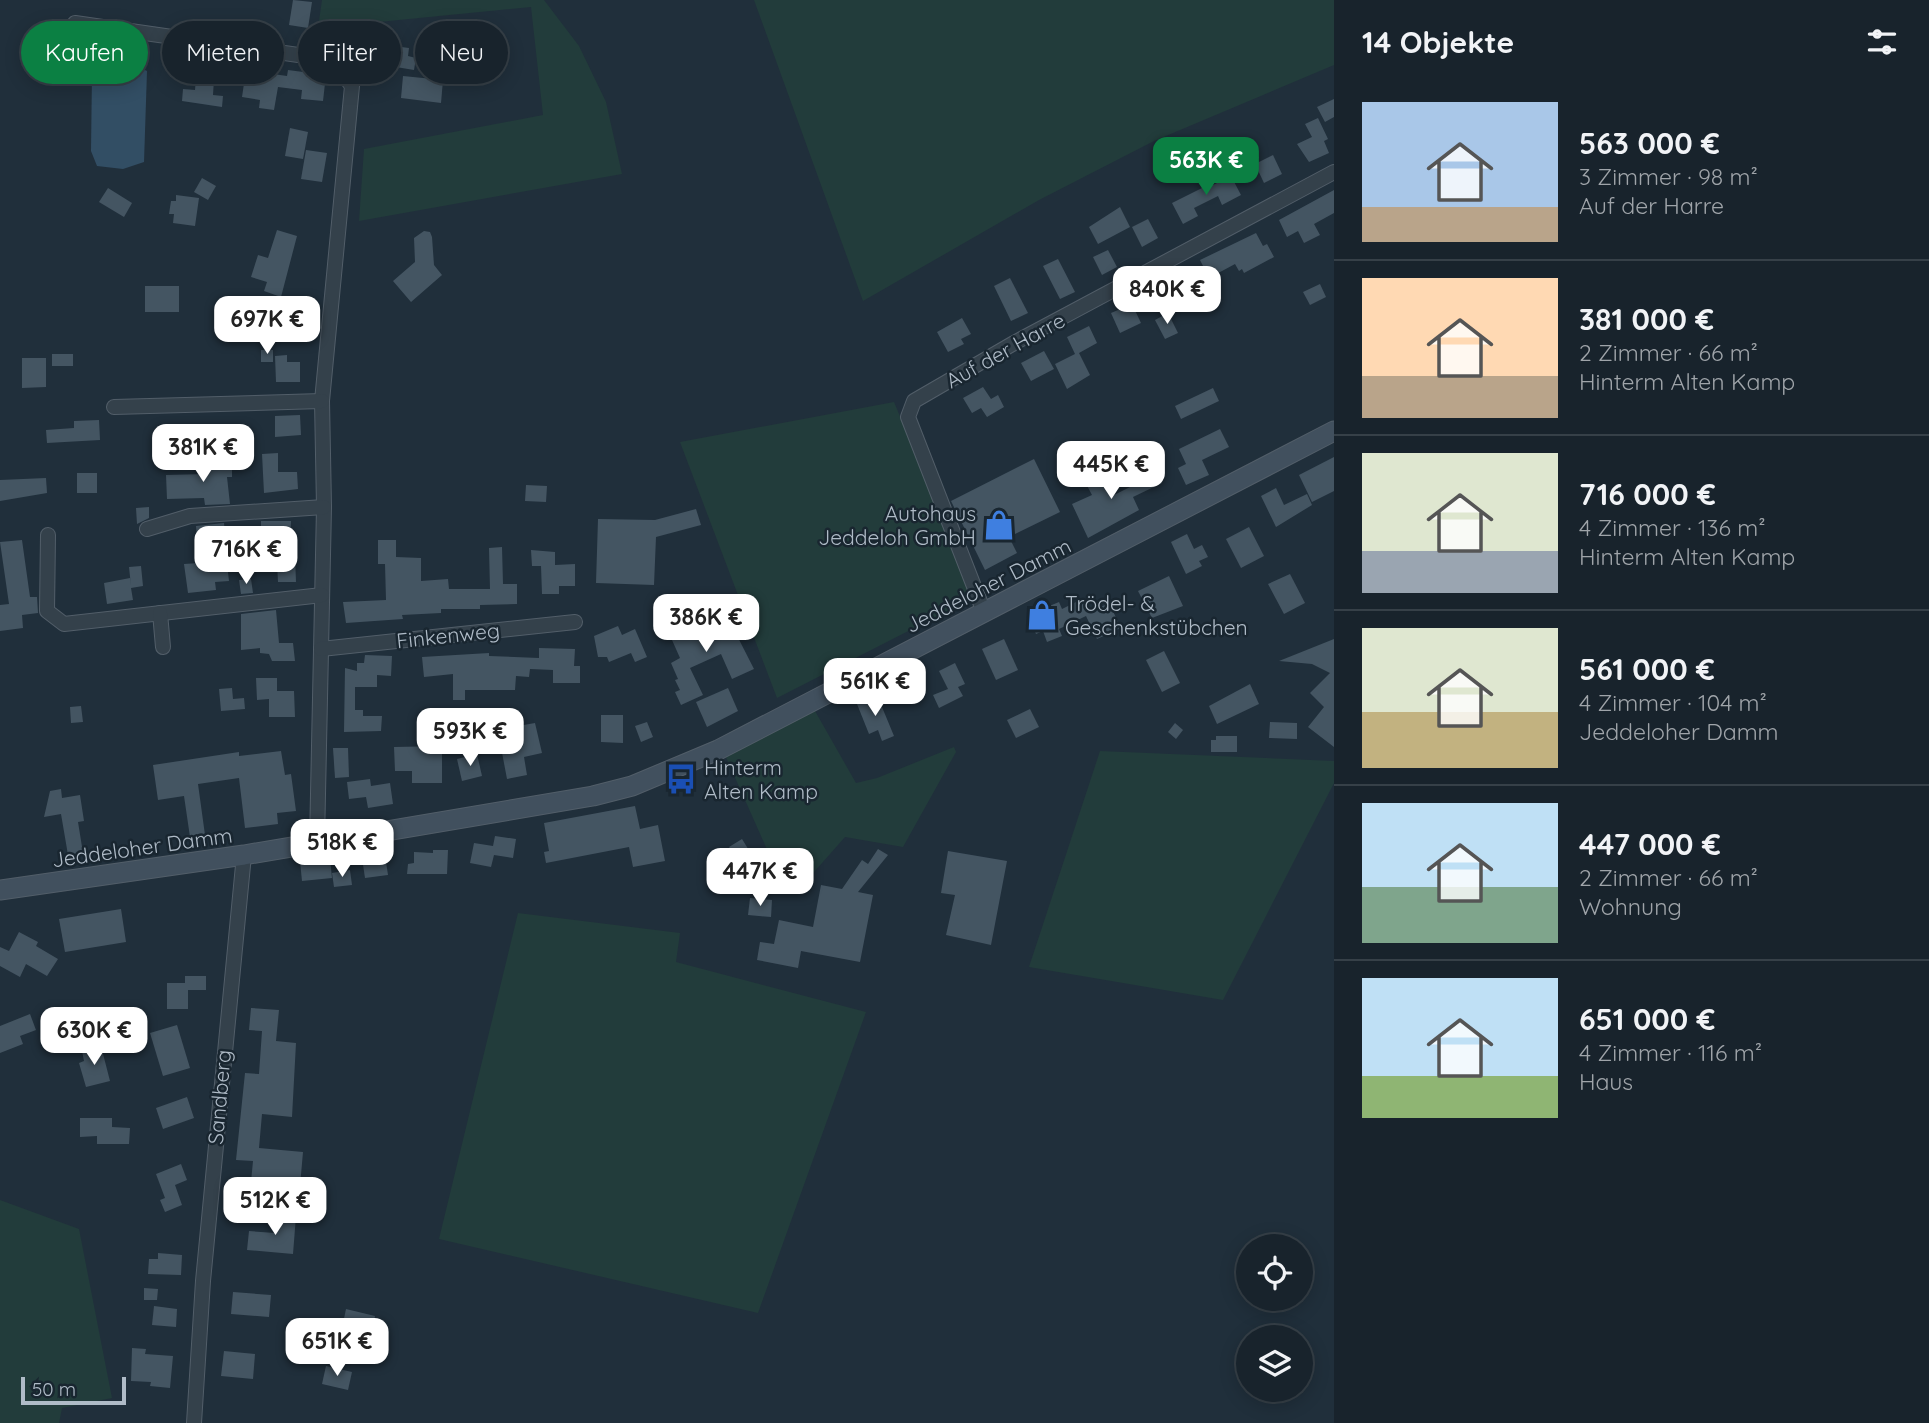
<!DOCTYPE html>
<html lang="de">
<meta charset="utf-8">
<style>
:root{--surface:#18232c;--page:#252f38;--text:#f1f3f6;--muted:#9fa4a9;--line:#364048;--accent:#0b8043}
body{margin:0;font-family:Quicksand,sans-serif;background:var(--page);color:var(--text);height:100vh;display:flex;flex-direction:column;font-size:26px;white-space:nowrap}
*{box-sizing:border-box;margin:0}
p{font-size:23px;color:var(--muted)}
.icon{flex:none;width:38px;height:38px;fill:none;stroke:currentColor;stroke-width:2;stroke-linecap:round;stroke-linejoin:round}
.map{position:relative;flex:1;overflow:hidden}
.details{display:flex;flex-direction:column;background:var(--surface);width:595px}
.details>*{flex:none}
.top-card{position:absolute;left:21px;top:21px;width:665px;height:63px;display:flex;gap:14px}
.controls{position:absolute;left:1236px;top:1234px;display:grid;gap:14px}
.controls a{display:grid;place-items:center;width:77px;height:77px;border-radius:50%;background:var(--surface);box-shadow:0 4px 18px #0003,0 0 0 2px var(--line);font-size:35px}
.scale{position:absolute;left:21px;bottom:18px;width:105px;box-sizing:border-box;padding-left:7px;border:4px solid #afbbc7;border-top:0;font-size:19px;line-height:24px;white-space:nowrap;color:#afbbc7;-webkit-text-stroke:5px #192630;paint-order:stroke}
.price{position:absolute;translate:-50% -60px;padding:0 16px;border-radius:14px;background:#fff;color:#222;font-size:23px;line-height:46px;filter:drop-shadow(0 2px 4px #0008)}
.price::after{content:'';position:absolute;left:50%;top:42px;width:21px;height:16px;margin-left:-10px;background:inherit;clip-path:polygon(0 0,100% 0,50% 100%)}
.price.active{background:var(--accent);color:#fff}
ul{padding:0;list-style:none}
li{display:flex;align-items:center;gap:21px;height:175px;padding:0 28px}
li+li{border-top:2px solid var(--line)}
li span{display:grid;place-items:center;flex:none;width:196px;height:140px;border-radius:0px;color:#555}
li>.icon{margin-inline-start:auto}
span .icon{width:84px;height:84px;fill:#fffc;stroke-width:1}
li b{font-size:30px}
h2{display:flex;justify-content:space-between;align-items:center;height:84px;padding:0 28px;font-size:30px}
.tag{padding:0 24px;border-radius:32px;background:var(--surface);box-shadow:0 4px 18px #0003,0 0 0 2px var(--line);font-size:24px;line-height:63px}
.tag.active{background:var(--accent);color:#fff}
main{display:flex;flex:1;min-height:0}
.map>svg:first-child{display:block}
</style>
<main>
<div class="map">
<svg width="1334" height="1423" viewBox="0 0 1334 1423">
<rect width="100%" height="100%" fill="#202f3b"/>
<g fill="#223c3b">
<polygon points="322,0 544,0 579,46 606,102 622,174 359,221 364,149 543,115 531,7 318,28"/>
<polygon points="754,0 1334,0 1334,65 1154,141 1039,200 863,301"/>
<polygon points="894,402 975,597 777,698 680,442"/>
<polygon points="815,711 856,783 877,778 954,747 956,752 903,847 845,837 807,880 785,890 725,755"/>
<polygon points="1100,751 1334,761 1334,783 1223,1000 1029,967"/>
<polygon points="518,913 680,933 676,962 866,1012 758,1313 439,1239"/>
<polygon points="0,1200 79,1229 112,1398 62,1408 59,1423 0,1423"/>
</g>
<polygon fill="#324e64" points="110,65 136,66 147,71 144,162 123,169 97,166 91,151 92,73"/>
<g fill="#445562">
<polygon points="293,0 312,2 308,28 289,25"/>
<polygon points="450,29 475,30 475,46 449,45"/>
<polygon points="394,46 409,48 408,56 416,58 414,70 390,66"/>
<polygon points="246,70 287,76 288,70 326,75 323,101 301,99 302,90 278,87 274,110 259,108 260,100 242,97"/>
<polygon points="403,76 443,80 441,103 401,98"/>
<polygon points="196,77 214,79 213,95 223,96 222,107 182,101 183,89 195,90"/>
<polygon points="1334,99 1334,117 1325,122 1317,107"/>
<polygon points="1318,118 1328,139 1324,141 1329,153 1309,162 1297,144 1312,137 1305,124"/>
<polygon points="290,128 308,132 303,159 285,156"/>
<polygon points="1249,138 1259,158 1243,166 1233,145"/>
<polygon points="306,150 327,153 322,182 301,179"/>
<polygon points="1273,155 1282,174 1264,183 1255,164"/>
<polygon points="1231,176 1241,195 1222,205 1218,196 1194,208 1198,216 1183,224 1172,203 1202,188 1198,182 1208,177 1213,185"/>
<polygon points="202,178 216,186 208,200 194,192"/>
<polygon points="108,188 132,203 124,217 99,202"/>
<polygon points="1334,190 1334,213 1314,224 1320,235 1304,243 1298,231 1287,237 1279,220"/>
<polygon points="176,195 199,198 195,226 173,223 174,214 169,214 171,201 176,201"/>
<polygon points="1120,207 1130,227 1098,244 1089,227"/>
<polygon points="1148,219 1158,238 1142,247 1132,227"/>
<polygon points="277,230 297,236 281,297 264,291 267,282 251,277 258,255 268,258"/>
<polygon points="424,231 430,232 432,237 434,265 442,275 411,302 393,281 415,262 414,238"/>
<polygon points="1256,233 1263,246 1267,244 1274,257 1244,273 1242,269 1239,271 1235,264 1209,278 1200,260"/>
<polygon points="1108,250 1117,267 1102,275 1093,257"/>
<polygon points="1058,259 1075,292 1060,299 1043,266"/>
<polygon points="1010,278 1028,313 1011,321 994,286"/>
<polygon points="1203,278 1208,288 1161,312 1152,295 1175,283 1179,290"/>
<polygon points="1320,284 1326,297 1310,305 1303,292"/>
<rect x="145" y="286" width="34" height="26"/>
<polygon points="1132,304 1141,323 1120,333 1111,313"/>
<polygon points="1168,313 1178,333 1165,339 1155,320"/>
<polygon points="962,318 971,334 961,339 964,344 948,352 937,332"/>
<polygon points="1089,326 1097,343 1079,353 1090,375 1067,389 1055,364 1075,354 1067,337"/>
<rect x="261" y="350" width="12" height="12"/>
<polygon points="1044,351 1054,369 1031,381 1021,363"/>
<rect x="52" y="354" width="21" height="12"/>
<polygon points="287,355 287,362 300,362 300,382 276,382 275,356"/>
<polygon points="22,358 46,358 46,387 22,388"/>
<polygon points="983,387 991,399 998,395 1004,407 987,417 981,408 972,413 963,398"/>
<polygon points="1213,388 1219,401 1181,419 1175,406"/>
<polygon points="300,415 301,435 275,437 275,416"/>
<polygon points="99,420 100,440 47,443 46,430 74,428 74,421"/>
<polygon points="1220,429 1229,447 1202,460 1209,475 1186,485 1178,468 1186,464 1179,449"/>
<polygon points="278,453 278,472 297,472 298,489 264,493 262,454"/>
<polygon points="1334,457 1334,491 1312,502 1299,475"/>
<polygon points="1034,459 1060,512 1009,537 1017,553 985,570 951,501"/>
<polygon points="206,461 232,461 232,477 227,477 230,504 205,505 204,498 167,499 166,475 206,474"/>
<polygon points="1153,466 1162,483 1133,497 1139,510 1088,538 1072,504 1092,495 1083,478 1099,470 1112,496 1136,484 1133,476"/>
<rect x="77" y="473" width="20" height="20"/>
<polygon points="46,478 47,493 0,501 0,480"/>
<polygon points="526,485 547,486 546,502 525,501"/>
<polygon points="1276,488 1284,505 1307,494 1312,505 1276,527 1261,496"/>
<polygon points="149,507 149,518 137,524 136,508"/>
<polygon points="696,509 701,525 656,537 654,585 596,583 598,519 655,520"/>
<polygon points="261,521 291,521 290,556 295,556 296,582 278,582 276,543 225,546 229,581 215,582 216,590 188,593 184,564 199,563 196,526 224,523 225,533 261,533"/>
<polygon points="1249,527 1264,556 1241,568 1226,539"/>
<polygon points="1187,534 1194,549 1202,545 1208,557 1199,561 1202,566 1186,574 1171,542"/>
<polygon points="22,540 30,597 37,597 38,613 22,615 23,628 0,631 0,605 9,604 0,542"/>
<polygon points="378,540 396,540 396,557 421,558 421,581 448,579 449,589 490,589 489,548 502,547 503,584 517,584 517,604 480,605 480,609 441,609 441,613 402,615 403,619 346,623 343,602 386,600 385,564 378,564"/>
<polygon points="531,550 555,552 555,565 575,564 575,586 559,586 559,594 542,594 541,566 532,566"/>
<polygon points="141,566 143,586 131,588 133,600 107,604 104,583 130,578 131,586 129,567"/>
<polygon points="1290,574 1305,603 1284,614 1268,584"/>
<polygon points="1169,576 1183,606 1152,618 1138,591"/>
<polygon points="251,579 253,593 241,594 239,580"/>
<polygon points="1084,598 1090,612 1109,603 1121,628 1097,639 1086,616 1059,629 1062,636 1047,642 1043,631 1036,634 1028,615 1059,602 1062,609"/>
<polygon points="276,610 279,643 293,643 295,661 272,661 269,654 260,653 260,648 241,650 241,614"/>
<polygon points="727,616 754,669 732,679 721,654 690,668 703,695 681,705 675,692 680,690 675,680 678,679 671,663 680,658 668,631 686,623 690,632"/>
<polygon points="618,626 622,635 635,629 647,657 635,662 631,653 609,662 607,657 598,657 594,636"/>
<polygon points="1004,639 1018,670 996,680 982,649"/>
<polygon points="1334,639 1334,747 1308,727 1324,707 1310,693 1330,673 1312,664 1279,661"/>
<polygon points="539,648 575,649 574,666 580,666 580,683 553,683 553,670 530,669 529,677 516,676 515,690 465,690 465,700 453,700 453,674 424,677 422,657 489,653 489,656 539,658"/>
<polygon points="1164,651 1180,683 1162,692 1146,660"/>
<polygon points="365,655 392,656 391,676 377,675 377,687 355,687 355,710 363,710 363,716 382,716 381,731 344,732 345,668 357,671 357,663 364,663"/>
<polygon points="955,663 965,684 958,687 963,696 939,708 933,695 948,689 939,671"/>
<polygon points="256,678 277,678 277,691 294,691 295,717 269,717 269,699 257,700"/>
<polygon points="1250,684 1259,704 1217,724 1209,706"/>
<polygon points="232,688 233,699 244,698 245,709 221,711 219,689"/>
<polygon points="728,688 738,711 707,727 696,702"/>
<polygon points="877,695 894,736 882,741 878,730 869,734 857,704"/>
<polygon points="81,706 83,722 71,723 70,707"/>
<polygon points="1030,709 1039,727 1016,738 1007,720"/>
<polygon points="601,715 623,715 623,743 601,742"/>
<polygon points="647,722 653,737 641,742 635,726"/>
<polygon points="1270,722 1297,723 1297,739 1269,738"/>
<polygon points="535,723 542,753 524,757 527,775 507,779 500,742 520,739 518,726"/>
<polygon points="1175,723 1183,730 1176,739 1168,732"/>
<polygon points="1216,736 1237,736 1237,752 1211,752 1211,740 1216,740"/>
<polygon points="442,746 442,783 412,783 412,771 395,771 394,747"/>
<polygon points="333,748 348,748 349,777 335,778"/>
<polygon points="281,751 285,775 291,774 296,811 277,813 278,824 245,828 239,778 198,784 205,835 190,837 184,796 158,800 153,765 239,752 239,756"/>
<polygon points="477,754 482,776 462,781 457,759"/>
<polygon points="370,779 371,786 390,783 393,804 368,808 366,797 349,799 347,782"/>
<polygon points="61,789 62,798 80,795 84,821 78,822 83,853 68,855 61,814 44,817 50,791"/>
<polygon points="635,806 640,829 658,825 665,861 633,867 629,847 546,863 544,852 549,851 544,823"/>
<polygon points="495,836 516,839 513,858 494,855 491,867 470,863 474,843 493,846"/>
<polygon points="742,839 755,860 742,868 729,847"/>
<polygon points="878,849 888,855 858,892 873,895 860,962 801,951 798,968 757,960 760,942 774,944 779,920 813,927 821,885 842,889 862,860 868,864"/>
<polygon points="433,850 448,850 447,874 407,874 408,864 414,863 414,852 433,853"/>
<polygon points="948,851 1007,861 991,945 946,935 955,895 941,893"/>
<polygon points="385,855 388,875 365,878 362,858"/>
<polygon points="330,858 332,878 302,881 300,861"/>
<polygon points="350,870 352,885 334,887 332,873"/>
<polygon points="750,898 772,900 771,917 748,915"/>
<polygon points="121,909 126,942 65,952 59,919"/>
<polygon points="19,932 38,942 36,946 58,959 47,976 26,964 20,977 0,966 0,947 9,951"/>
<polygon points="185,976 206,976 206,990 188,990 188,1009 167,1009 167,983 185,983"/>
<polygon points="251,1008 279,1010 276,1041 296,1043 292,1117 262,1114 259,1148 303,1152 300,1186 251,1182 253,1161 236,1160 245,1073 259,1074 262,1031 249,1030"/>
<polygon points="30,1014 36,1030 20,1036 23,1044 0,1053 0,1026"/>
<polygon points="177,1025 190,1068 163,1076 150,1033"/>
<polygon points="101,1046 110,1081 86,1087 79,1063 84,1061 82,1051"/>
<polygon points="187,1097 194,1118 163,1129 156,1108"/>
<polygon points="80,1118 112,1118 112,1127 130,1128 129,1144 97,1144 97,1136 80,1137"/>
<polygon points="181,1164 187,1180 175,1185 182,1205 165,1212 160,1200 165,1198 156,1174"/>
<polygon points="277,1214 296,1216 293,1254 247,1250 249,1231 275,1233"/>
<polygon points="158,1253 182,1255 181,1275 148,1274 149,1259 158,1259"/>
<polygon points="144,1288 158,1289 157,1300 144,1300"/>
<polygon points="233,1292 271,1295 269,1317 231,1314"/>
<polygon points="154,1306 177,1309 176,1327 152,1325"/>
<polygon points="346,1309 375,1316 370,1339 341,1333"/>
<polygon points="132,1348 146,1349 145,1354 173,1356 170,1388 150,1386 151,1382 131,1381"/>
<polygon points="224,1351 255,1354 253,1379 221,1376"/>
<polygon points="326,1366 352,1372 348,1390 322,1384"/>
</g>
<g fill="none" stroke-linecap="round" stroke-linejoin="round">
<g stroke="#525e69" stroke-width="16">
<g id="street">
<polyline points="75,23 333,60 352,86 322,401 324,507 317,842"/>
<polyline points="114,407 322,401"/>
<polyline points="147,529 190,516 324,507"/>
<polyline points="48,535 47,611 64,624 322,595"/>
<polyline points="984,612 908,417 914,401 1014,343 1334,172"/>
<polyline points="160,613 163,647"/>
<polyline points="321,649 575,622"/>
<polyline points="194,1423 203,1281 244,855"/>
</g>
</g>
<g stroke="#525e69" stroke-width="21">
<polyline id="secondary" points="0,890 244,855 593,796 632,786 718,750 1334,431"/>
</g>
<use href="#street" stroke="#34414b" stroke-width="14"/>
<use href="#secondary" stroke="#41505e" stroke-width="19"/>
</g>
<defs>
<g id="shop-bare" transform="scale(2.415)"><path d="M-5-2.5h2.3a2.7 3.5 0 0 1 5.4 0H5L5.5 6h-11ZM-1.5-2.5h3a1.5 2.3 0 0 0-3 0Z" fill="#3f7fe0" stroke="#192630" stroke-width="2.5" paint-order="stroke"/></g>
<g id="bus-bare" transform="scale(2.415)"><path d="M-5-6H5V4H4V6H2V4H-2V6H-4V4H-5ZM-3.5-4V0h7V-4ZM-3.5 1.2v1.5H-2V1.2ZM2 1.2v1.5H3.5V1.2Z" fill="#1a4fb4" stroke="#192630" stroke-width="2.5" paint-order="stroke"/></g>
</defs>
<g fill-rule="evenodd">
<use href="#shop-bare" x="999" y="525"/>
<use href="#shop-bare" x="1042" y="615"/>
<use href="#bus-bare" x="681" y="779"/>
</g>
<g text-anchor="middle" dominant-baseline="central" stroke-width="5" stroke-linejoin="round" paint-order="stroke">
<g font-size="21" fill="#afbbc7" stroke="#192630">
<text transform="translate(1005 350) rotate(-29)">Auf der Harre</text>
<text transform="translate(988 585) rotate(-27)">Jeddeloher Damm</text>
<text transform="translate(448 635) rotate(-6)">Finkenweg</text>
<text transform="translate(142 847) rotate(-8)">Jeddeloher Damm</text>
<text transform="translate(219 1097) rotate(-85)">Sandberg</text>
</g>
<g font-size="21" fill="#afbbc7" stroke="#192630" text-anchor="start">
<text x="976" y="513" text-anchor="end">Autohaus<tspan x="976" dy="24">Jeddeloh GmbH</tspan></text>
<text x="1065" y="603">Trödel- &amp;<tspan x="1065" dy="24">Geschenkstübchen</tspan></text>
<text x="704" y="767">Hinterm<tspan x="704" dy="24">Alten Kamp</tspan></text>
</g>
</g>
</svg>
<div class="controls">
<a><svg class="icon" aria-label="locate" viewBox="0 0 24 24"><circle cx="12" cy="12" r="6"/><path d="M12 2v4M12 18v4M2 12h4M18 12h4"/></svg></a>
<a><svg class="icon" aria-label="layers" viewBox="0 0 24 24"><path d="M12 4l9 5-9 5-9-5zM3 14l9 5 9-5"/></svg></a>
</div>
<div class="scale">50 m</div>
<b class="price active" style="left:1206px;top:197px">563K €</b>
<b class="price" style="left:1167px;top:326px">840K €</b>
<b class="price" style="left:267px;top:356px">697K €</b>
<b class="price" style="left:203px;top:484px">381K €</b>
<b class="price" style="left:1111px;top:501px">445K €</b>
<b class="price" style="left:246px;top:586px">716K €</b>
<b class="price" style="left:706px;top:654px">386K €</b>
<b class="price" style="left:875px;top:718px">561K €</b>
<b class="price" style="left:470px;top:768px">593K €</b>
<b class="price" style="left:342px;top:879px">518K €</b>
<b class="price" style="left:760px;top:908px">447K €</b>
<b class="price" style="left:94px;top:1067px">630K €</b>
<b class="price" style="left:275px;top:1237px">512K €</b>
<b class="price" style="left:337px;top:1378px">651K €</b>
<div class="top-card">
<a class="tag active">Kaufen</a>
<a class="tag">Mieten</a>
<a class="tag">Filter</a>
<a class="tag">Neu</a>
</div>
</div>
<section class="details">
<h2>14 Objekte<svg class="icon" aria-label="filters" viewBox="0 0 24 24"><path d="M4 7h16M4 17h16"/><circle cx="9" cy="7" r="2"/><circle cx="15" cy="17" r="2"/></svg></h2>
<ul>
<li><span style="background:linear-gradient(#a9c7e8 75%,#b9a48a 0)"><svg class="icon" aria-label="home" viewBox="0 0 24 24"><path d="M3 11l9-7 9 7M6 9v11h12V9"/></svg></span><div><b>563 000 €</b><p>3 Zimmer · 98 m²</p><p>Auf der Harre</p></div></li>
<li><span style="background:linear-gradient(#ffd9b3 70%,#b9a48a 0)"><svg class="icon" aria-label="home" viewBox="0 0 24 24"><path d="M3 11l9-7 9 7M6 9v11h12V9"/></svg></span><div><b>381 000 €</b><p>2 Zimmer · 66 m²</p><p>Hinterm Alten Kamp</p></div></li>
<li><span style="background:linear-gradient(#dfe7d0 70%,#9aa5b1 0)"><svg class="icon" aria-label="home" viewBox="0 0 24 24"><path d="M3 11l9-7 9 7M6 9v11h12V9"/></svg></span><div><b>716 000 €</b><p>4 Zimmer · 136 m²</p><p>Hinterm Alten Kamp</p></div></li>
<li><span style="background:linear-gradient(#dfe7d0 60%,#c2b280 0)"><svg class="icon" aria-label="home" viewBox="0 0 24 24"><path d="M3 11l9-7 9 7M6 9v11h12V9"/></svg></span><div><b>561 000 €</b><p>4 Zimmer · 104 m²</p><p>Jeddeloher Damm</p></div></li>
<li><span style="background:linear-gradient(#bfe0f5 60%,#7fa58c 0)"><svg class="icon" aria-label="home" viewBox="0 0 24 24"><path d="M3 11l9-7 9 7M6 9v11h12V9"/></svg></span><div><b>447 000 €</b><p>2 Zimmer · 66 m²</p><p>Wohnung</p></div></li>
<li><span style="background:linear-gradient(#bfe0f5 70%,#8fb573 0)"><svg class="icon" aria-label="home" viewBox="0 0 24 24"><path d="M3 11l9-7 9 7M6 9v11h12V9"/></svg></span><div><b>651 000 €</b><p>4 Zimmer · 116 m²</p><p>Haus</p></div></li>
</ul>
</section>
</main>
